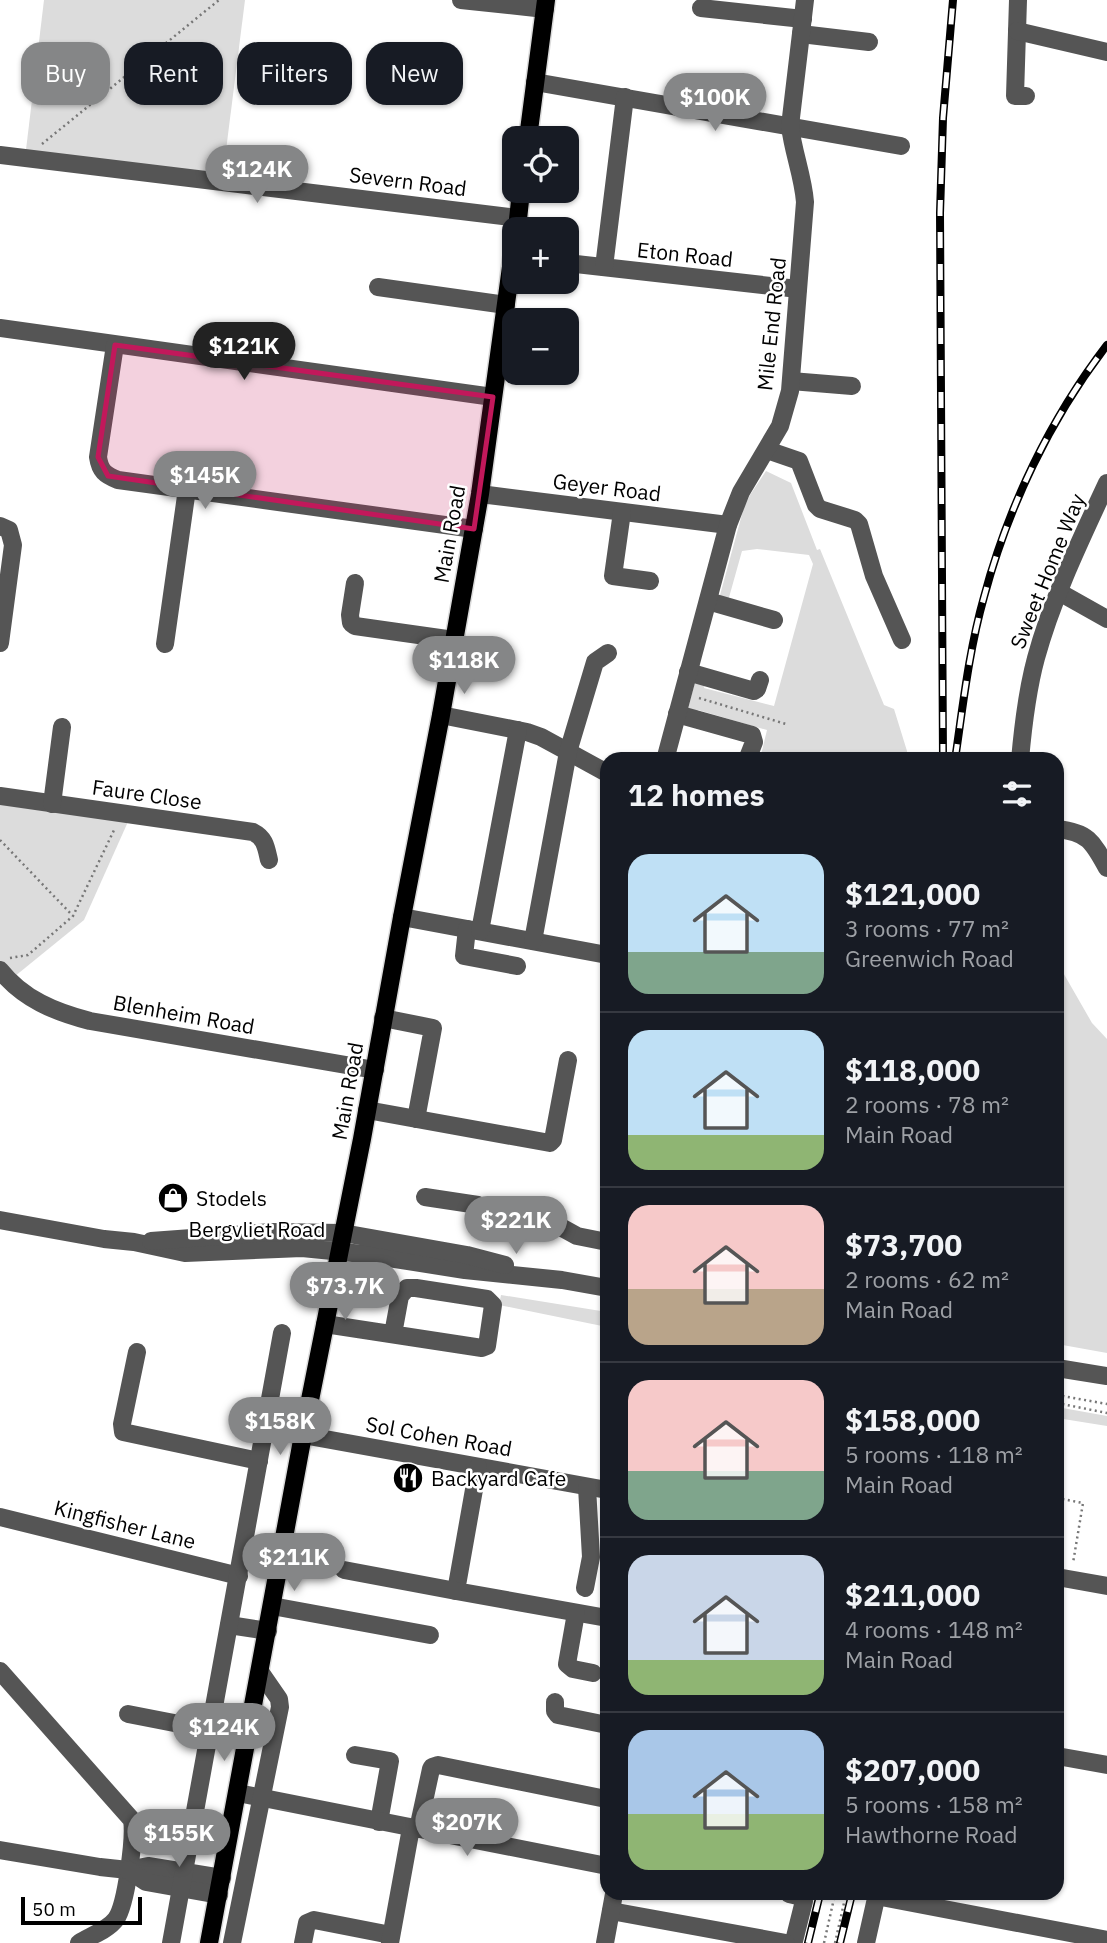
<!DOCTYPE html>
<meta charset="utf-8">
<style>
:root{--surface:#171b24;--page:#20242c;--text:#f1f3f6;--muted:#9ea1a6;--line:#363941;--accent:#858687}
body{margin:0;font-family:"IBM Plex Sans",sans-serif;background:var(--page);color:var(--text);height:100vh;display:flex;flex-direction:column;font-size:26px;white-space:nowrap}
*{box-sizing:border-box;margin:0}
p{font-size:23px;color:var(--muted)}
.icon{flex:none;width:38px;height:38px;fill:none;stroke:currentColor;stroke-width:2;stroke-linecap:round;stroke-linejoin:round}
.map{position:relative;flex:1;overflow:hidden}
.panel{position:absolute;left:600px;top:752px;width:464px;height:1148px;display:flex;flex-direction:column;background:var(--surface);border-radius:21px;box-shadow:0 2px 5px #0004}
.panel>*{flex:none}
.top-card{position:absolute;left:21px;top:42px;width:474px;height:63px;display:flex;gap:14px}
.tools{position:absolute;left:502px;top:126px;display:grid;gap:14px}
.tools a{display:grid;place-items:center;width:77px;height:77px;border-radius:14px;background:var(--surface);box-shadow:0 2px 5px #0004;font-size:35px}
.scale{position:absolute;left:21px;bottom:18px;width:121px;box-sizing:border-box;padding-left:7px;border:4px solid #000;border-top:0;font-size:19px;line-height:24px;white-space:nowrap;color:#000;-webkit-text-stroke:5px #fff;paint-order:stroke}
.price{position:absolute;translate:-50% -60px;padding:0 16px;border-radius:24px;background:var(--accent);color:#fff;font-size:23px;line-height:46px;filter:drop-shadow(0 2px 4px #0008)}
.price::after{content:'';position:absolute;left:50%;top:42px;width:21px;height:16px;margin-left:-10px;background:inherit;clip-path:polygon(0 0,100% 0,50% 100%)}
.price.on{background:#222;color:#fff}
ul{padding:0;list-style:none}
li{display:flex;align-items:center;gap:21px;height:175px;padding:0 28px}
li+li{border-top:2px solid var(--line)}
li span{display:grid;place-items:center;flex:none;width:196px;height:140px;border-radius:21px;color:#555}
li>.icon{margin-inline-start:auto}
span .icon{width:84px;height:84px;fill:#fffc;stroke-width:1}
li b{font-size:30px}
h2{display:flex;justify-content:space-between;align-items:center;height:84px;padding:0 28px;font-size:30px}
.chip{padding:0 24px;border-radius:21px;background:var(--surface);box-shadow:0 2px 5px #0004;font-size:24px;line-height:63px}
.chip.on{background:var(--accent);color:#fff}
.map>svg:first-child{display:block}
</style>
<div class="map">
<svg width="1107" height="1943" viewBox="0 0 1107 1943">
<rect width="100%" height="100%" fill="#fff"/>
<g fill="#dcdcdc">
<polygon points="44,0 245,0 222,182 25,158"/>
<polygon points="766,471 791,483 817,550 820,549 884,705 894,709 907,751 907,759 760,759 767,730 698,710 695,717 687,713 695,682 705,682 704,688 774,706 813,564 809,555 757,549 742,551 728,601 720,595 744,507 750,495"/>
<polygon points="0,796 131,815 84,920 9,981 0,970"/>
<polygon points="1057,962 1092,1023 1107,1039 1107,1353 1057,1344"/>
<polygon points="501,1295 607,1312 607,1327 499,1305"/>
<polygon points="1057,1407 1107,1416 1107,1426 1057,1418"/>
</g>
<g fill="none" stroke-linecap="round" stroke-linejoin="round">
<g stroke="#dbdbdb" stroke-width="21">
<g id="major">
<polyline points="528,138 546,0"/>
<polyline points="517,229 521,191"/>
<polyline points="209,1943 303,1435 362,1139 402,917 441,715 480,494 514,245"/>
</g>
</g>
<g stroke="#777" stroke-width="2.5" stroke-dasharray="2 3.5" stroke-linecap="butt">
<polyline points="42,144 219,0"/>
<polyline points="699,698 786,724"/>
<polyline points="0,840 73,916"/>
<polyline points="10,958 28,955 73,916 115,828"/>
<polyline points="1057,1395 1107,1404"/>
<polyline points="1057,1403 1107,1413"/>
<polyline points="1057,1498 1083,1503 1073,1563"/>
<polyline points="824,1943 835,1894"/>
<polyline points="835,1943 846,1894"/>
</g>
<g stroke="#555" stroke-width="18">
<polyline points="461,0 545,9"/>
<polyline points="1018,0 1015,96 1026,96"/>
<polyline points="701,8 803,19"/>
<polyline points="1017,31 1107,52"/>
<polyline points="801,34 869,42"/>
<polyline points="535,82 901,146"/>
<polyline points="0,155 518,218"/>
<polyline points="567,263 798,289"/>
<polyline points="604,267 625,97"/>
<polyline points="378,287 506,305"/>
<polyline points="0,328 493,397"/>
<path d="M 115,345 L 98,457 C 100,471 105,475 118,480 L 474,529"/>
<polyline points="791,381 852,386"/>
<polyline points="767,450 799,461 816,505 820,509 855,520 859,524 874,576 902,640"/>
<polyline points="480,494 728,525"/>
<polyline points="622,512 613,576 650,581"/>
<polyline points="0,526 9,530 13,545 0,643"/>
<polyline points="355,583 350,615 351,623 355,626 454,640"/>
<polyline points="1059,592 1107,619"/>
<polyline points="708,601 774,620"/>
<polyline points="165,644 187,489"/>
<polyline points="688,672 754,691 757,689 760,680"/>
<polyline points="677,714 752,735 754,742 747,760"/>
<polyline points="441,715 527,732 541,737 607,773"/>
<path d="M 665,760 L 728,525 L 741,492 L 780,426 L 790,391 L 805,202 C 803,176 793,152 790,126 L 805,0"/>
<path d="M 1020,760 C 1023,726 1027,691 1036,658 C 1052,599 1081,539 1107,483"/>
<path d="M 0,796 L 253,832 C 265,838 266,847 269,860"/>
<polyline points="52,804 62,727"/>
<path d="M 1057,829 C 1088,832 1093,842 1107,868"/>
<polyline points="402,917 607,955"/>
<polyline points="467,929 464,956 517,966"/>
<polyline points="480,931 518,730"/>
<polyline points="533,941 568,752 595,662 608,653"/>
<path d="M 0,970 C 23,999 55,1012 90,1021 L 375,1070"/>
<polyline points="383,1018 433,1028 416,1119"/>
<polyline points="367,1110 550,1143 553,1140 568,1060"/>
<polyline points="425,1197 478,1205 494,1214 557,1225 577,1236 607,1242"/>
<polyline points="0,1220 104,1239 134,1242 185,1253 302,1248 363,1254 465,1270 562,1280 607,1288"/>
<polyline points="151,1241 272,1232 343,1233 467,1255 505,1265"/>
<polyline points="325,1324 482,1348 487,1346 493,1305 487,1299 416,1288 407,1288 400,1296 393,1334"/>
<polyline points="137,1352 122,1424 123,1432 259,1461"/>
<polyline points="1057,1368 1107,1376"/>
<polyline points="303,1435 607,1490"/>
<polyline points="478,1467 456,1591 607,1618"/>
<polyline points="0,1517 239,1576"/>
<polyline points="344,1570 456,1591"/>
<polyline points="1057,1577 1107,1586"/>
<polyline points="585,1588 591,1557 587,1487"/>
<polyline points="272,1606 430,1635"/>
<polyline points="576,1613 567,1664 573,1669 593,1673"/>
<polyline points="229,1625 268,1631"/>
<path d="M 0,1671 L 132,1820 C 135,1838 126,1905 116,1919 C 108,1930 90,1936 79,1943"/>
<polyline points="555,1702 555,1711 558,1715 607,1725"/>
<polyline points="128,1714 210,1730"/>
<polyline points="355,1755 390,1761 379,1822"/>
<polyline points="1057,1756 1107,1765"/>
<polyline points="238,1793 607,1866"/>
<polyline points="418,1829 431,1769 432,1767 438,1765 606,1799"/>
<polyline points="0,1850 100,1867 128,1870 148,1866 222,1878"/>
<polyline points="128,1870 146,1882 219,1895"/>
<polyline points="789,1894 802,1897 804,1901 794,1941 790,1943"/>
<polyline points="876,1896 1107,1940"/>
<polyline points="611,1911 786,1943"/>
<polyline points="171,1943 282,1333"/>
<polyline points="232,1943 280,1707 279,1699 261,1673"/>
<polyline points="303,1943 307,1923 314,1920 391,1935"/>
<polyline points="390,1943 411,1828"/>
<polyline points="605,1943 614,1894"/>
<polyline points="866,1943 877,1894"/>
</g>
<use href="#major" stroke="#000" stroke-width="18"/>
<g stroke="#000" stroke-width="8">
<g id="rail">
<polyline points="943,760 940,213 943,118 953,0"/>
<path d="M 955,760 C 963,705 969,650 984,597 C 1008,507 1050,419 1107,345"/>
<polyline points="808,1943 820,1894"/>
<polyline points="840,1943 852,1894"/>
</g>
</g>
<use href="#rail" stroke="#fff" stroke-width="5" stroke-dasharray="16" stroke-linecap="butt"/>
</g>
<path fill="#c2185b" fill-opacity="0.2" stroke="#c2185b" stroke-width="5" stroke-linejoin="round" d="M 115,345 L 493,397 L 474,529 L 108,476 L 98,457 Z"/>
<defs>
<g id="shop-disc" transform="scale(1.575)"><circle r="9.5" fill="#000" stroke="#fff"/><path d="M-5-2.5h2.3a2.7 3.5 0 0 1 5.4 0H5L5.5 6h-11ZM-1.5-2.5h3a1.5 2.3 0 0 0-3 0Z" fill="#fff"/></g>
<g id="restaurant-disc" transform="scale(1.575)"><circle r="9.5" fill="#000" stroke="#fff"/><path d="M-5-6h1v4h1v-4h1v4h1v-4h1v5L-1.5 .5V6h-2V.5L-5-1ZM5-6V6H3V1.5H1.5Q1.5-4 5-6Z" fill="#fff"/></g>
</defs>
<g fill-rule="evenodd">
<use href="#shop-disc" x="173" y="1198"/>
<use href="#restaurant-disc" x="408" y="1478"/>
</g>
<g text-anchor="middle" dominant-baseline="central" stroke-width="5" stroke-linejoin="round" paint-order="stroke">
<g font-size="21" fill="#000" stroke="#fff">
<text transform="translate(408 181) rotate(7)">Severn Road</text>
<text transform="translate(685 254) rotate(6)">Eton Road</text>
<text transform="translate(771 324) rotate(-84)">Mile End Road</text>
<text transform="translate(607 487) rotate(7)">Geyer Road</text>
<text transform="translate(449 534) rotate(-80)">Main Road</text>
<text transform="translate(1047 571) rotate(-68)">Sweet Home Way</text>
<text transform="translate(147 794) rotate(8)">Faure Close</text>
<text transform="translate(184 1014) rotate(10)">Blenheim Road</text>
<text transform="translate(347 1091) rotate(-80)">Main Road</text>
<text x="257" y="1229">Bergvliet Road</text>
<text transform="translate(439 1436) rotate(10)">Sol Cohen Road</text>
<text transform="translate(125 1524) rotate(14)">Kingfisher Lane</text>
</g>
<g font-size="21" fill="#000" stroke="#fff" text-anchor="start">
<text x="196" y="1198">Stodels</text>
<text x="431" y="1478">Backyard Cafe</text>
</g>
</g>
</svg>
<div class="tools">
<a><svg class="icon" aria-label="locate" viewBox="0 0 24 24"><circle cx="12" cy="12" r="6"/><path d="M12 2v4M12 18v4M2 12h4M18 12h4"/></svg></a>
<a>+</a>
<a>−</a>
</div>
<div class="scale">50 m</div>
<b class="price" style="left:715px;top:133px">$100K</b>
<b class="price" style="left:257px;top:205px">$124K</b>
<b class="price on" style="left:244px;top:382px">$121K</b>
<b class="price" style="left:205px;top:511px">$145K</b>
<b class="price" style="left:464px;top:696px">$118K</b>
<b class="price" style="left:516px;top:1256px">$221K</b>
<b class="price" style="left:345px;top:1322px">$73.7K</b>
<b class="price" style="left:280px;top:1457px">$158K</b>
<b class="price" style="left:294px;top:1593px">$211K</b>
<b class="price" style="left:224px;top:1763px">$124K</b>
<b class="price" style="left:467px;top:1858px">$207K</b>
<b class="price" style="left:179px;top:1869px">$155K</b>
<div class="top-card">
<a class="chip on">Buy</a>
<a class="chip">Rent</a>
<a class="chip">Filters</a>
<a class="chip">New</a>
</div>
<section class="panel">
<h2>12 homes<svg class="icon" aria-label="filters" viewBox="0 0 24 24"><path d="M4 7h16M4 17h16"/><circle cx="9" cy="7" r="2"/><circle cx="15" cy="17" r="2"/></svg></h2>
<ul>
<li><span style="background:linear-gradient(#bfe0f5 70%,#7fa58c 0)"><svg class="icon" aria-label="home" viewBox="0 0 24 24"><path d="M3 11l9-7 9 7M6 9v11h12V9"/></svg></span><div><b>$121,000</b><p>3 rooms · 77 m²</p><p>Greenwich Road</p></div></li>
<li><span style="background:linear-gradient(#bfe0f5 75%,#8fb573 0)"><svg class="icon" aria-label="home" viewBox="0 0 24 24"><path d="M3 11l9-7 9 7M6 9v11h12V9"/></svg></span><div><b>$118,000</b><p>2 rooms · 78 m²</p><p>Main Road</p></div></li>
<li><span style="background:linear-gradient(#f6c9c9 60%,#b9a48a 0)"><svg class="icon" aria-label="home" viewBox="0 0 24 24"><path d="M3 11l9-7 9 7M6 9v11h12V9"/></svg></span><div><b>$73,700</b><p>2 rooms · 62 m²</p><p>Main Road</p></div></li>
<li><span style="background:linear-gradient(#f6c9c9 65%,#7fa58c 0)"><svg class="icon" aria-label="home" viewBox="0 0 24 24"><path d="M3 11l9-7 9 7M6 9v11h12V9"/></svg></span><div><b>$158,000</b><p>5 rooms · 118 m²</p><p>Main Road</p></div></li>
<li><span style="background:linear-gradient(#c9d6e8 75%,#8fb573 0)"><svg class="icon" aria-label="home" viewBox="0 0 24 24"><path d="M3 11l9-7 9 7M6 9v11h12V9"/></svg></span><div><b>$211,000</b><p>4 rooms · 148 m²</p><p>Main Road</p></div></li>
<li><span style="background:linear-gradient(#a9c7e8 60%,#8fb573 0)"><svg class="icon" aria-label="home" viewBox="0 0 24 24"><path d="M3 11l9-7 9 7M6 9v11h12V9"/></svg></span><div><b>$207,000</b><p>5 rooms · 158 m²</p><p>Hawthorne Road</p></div></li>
</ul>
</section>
</div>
